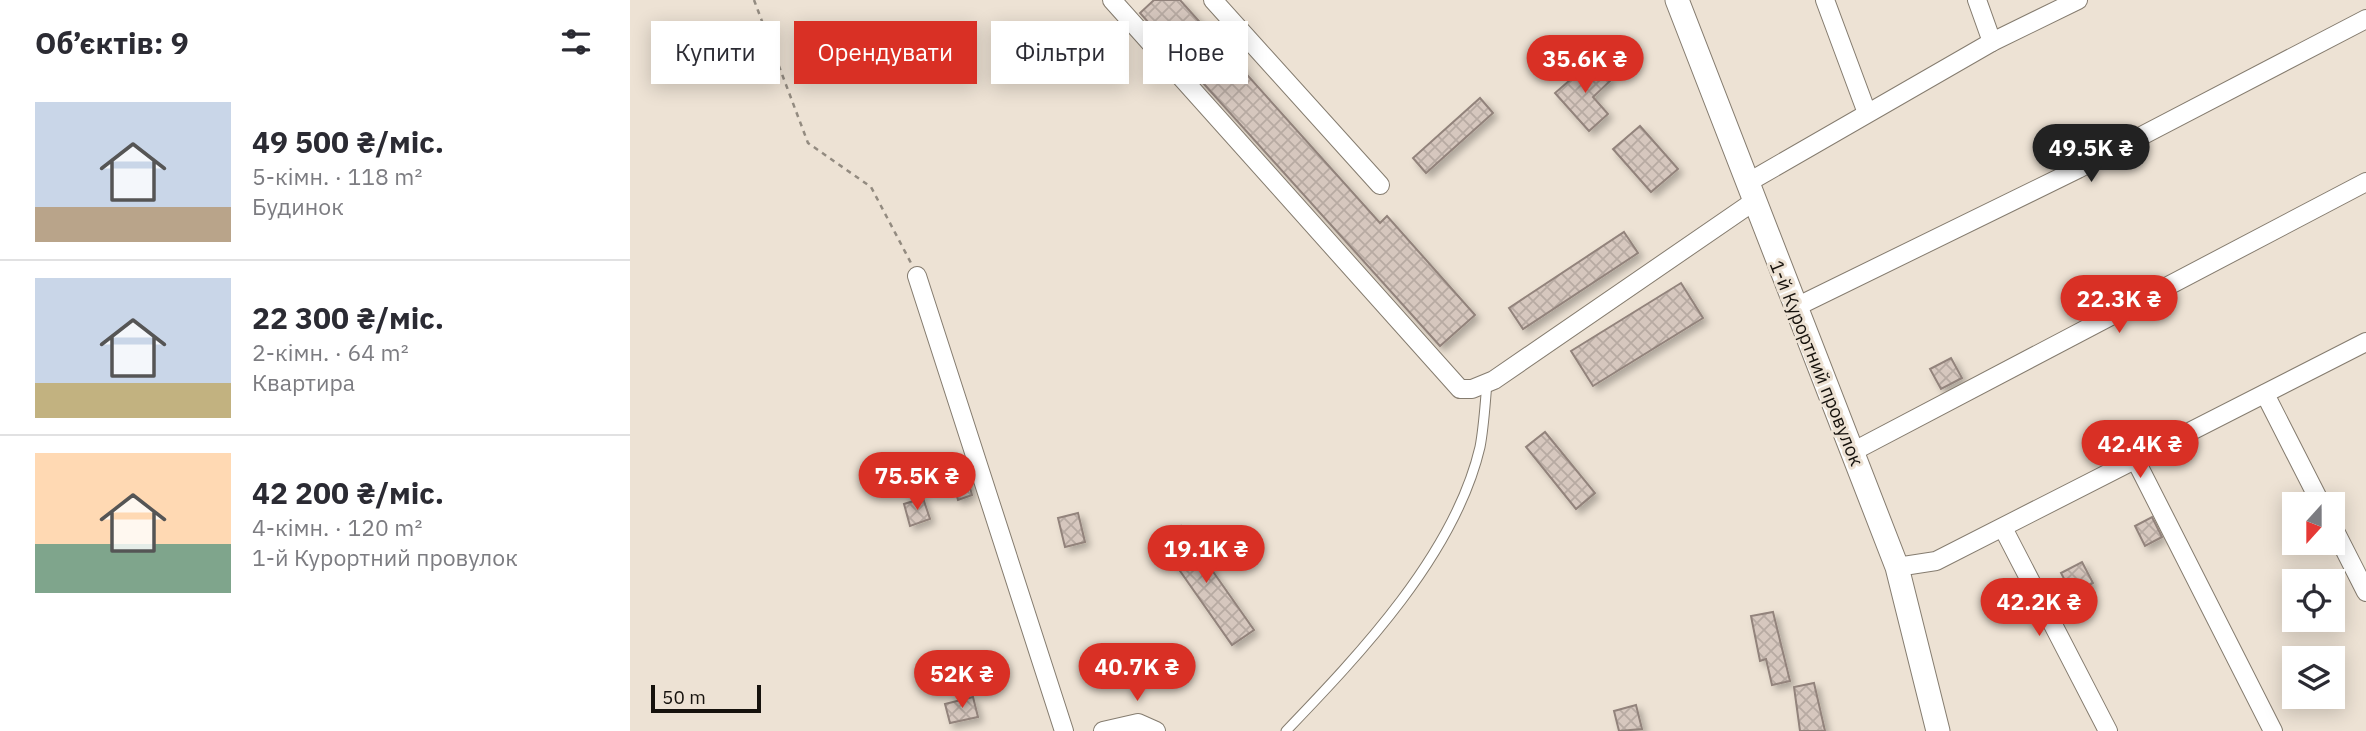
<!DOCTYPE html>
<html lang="uk">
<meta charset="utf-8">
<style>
:root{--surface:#fff;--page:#f2f2f3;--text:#2b2b33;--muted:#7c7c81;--line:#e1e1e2;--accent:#d93025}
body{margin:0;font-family:"IBM Plex Sans",sans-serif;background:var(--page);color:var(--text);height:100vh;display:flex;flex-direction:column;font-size:26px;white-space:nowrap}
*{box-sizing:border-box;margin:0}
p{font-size:23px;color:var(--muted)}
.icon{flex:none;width:38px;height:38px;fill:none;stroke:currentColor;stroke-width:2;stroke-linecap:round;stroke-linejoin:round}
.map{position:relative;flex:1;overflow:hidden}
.details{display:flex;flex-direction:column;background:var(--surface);width:630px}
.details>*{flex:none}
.banner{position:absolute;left:21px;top:21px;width:665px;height:63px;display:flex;gap:14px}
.needle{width:46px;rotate:201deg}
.tools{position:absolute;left:1652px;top:492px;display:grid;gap:14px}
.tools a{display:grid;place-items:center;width:63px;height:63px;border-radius:0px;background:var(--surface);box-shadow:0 4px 18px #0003;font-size:35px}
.scale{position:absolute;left:21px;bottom:18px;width:110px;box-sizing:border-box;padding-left:7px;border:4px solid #16120d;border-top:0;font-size:19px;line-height:24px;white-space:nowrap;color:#16120d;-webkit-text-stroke:5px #ede2d4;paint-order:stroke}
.price{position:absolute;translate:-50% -60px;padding:0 16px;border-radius:24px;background:var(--accent);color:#fff;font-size:23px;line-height:46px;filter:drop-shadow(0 2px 4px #0008)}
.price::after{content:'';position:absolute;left:50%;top:42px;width:21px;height:16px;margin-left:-10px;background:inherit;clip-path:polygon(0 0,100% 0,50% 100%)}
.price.selected{background:#222;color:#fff}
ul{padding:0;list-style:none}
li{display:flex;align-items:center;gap:21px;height:175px;padding:0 35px}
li+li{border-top:2px solid var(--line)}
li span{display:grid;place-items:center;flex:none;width:196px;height:140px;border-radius:0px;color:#555}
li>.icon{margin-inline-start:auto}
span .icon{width:84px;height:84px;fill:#fffc;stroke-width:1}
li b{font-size:30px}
h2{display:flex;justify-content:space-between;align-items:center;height:84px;padding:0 35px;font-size:30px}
.chip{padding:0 24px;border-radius:0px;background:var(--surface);box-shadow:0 4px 18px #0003;font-size:24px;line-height:63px}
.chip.selected{background:var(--accent);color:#fff}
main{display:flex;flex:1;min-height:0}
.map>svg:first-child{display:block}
</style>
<main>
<section class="details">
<h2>Об’єктів: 9<svg class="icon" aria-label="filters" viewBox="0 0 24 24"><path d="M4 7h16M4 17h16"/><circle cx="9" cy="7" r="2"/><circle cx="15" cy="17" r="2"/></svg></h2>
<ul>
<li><span style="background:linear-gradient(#c9d6e8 75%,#b9a48a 0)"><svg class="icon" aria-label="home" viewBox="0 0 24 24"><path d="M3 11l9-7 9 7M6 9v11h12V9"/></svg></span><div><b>49 500 ₴/міс.</b><p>5-кімн. · 118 m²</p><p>Будинок</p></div></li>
<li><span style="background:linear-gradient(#c9d6e8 75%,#c2b280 0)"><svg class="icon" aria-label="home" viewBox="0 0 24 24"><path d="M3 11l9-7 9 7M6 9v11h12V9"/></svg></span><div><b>22 300 ₴/міс.</b><p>2-кімн. · 64 m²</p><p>Квартира</p></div></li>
<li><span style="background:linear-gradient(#ffd9b3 65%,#7fa58c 0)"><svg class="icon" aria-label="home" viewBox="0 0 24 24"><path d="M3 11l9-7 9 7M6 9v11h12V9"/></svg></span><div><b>42 200 ₴/міс.</b><p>4-кімн. · 120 m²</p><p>1-й Курортний провулок</p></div></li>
</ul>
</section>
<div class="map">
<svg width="1736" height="731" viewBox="0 0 1736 731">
<defs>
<pattern id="building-cross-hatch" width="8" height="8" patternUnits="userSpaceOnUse" patternTransform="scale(1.75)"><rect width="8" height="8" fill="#d6c7be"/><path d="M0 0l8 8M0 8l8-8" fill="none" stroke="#b7aaa2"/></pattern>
<filter id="shadow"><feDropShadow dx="4.5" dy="4.5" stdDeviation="3.5" flood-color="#0004"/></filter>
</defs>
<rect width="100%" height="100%" fill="#ede2d4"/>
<g fill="url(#building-cross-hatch)" stroke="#92837b" stroke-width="2" filter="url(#shadow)">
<polygon points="524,0 550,0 750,223 757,216 845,315 810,346 510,13"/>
<polygon points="962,61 980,81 963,97 978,114 959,131 925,93"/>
<polygon points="850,98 863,113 796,173 783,158"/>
<polygon points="1010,126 1048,169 1021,192 983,149"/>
<polygon points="994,232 1008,253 893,329 879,308"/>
<polygon points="1051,283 1073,318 963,386 941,351"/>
<polygon points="1321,358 1332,378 1311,389 1300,369"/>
<polygon points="915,432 965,493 946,509 896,447"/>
<polygon points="337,477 342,495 328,500 323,482"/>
<polygon points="293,498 300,519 280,526 274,504"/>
<polygon points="448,513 455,542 435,547 428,518"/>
<polygon points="1522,517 1532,537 1515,546 1505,526"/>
<polygon points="551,526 624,630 602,645 529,541"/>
<polygon points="1452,562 1463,583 1442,594 1431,573"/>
<polygon points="1143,612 1160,681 1142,685 1136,659 1130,661 1121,616"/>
<polygon points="1184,683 1195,731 1170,731 1164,687"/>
<polygon points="343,697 348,717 320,723 315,704"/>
<polygon points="1006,705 1012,729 989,731 984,711"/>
</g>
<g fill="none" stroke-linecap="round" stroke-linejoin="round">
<g stroke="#857c6f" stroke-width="11">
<path id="service" d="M 656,731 C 730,654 825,554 850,447 C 854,426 855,404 857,383"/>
</g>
<g stroke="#857c6f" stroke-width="20">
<g id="minor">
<polyline points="482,0 830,389 842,389 864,380 1123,202"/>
<polyline points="583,0 750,185"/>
<polyline points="1195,0 1237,113"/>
<polyline points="1347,0 1362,42"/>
<polyline points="1117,183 1362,42 1448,0"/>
<polyline points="287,276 434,731"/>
<polyline points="1166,307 1448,169 1736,19"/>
<polyline points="1635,394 1691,504"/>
<polyline points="1222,452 1736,182"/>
<polyline points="1506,461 1643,731"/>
<polyline points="1703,527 1736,592"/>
<polyline points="1373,528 1478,731"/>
<polyline points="1267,567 1306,561 1736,342"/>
<polyline points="473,731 508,723 526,731"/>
</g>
</g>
<g stroke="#857c6f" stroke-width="25">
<polyline id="tertiary" points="1047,0 1267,567 1308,731"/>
</g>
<polyline stroke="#938b80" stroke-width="2.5" stroke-dasharray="5 5" stroke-linecap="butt" points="124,0 178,143 241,187 281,263"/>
<use href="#service" stroke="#fff" stroke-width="9"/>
<use href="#minor" stroke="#fff" stroke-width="18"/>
<use href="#tertiary" stroke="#fff" stroke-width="23"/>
</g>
<g text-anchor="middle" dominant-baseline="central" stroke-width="6" stroke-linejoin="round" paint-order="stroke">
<g font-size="19" fill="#16120d" stroke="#ede2d4">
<text transform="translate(1187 363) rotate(68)">1-й Курортний провулок</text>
</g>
</g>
</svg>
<div class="tools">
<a><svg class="needle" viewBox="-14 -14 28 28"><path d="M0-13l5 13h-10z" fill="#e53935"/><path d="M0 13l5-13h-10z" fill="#7c7c81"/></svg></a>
<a><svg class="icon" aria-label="locate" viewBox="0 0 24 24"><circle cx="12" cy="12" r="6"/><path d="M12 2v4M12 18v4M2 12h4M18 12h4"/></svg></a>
<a><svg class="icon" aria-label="layers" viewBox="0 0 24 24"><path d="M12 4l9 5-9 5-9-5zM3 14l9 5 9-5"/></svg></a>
</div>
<div class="scale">50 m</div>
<b class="price" style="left:955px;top:95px">35.6K ₴</b>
<b class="price selected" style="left:1461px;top:184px">49.5K ₴</b>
<b class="price" style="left:1489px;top:335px">22.3K ₴</b>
<b class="price" style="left:1510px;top:480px">42.4K ₴</b>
<b class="price" style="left:287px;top:512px">75.5K ₴</b>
<b class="price" style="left:576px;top:585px">19.1K ₴</b>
<b class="price" style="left:1409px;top:638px">42.2K ₴</b>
<b class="price" style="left:507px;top:703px">40.7K ₴</b>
<b class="price" style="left:332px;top:710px">52K ₴</b>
<div class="banner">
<a class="chip">Купити</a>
<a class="chip selected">Орендувати</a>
<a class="chip">Фільтри</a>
<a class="chip">Нове</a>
</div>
</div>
</main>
